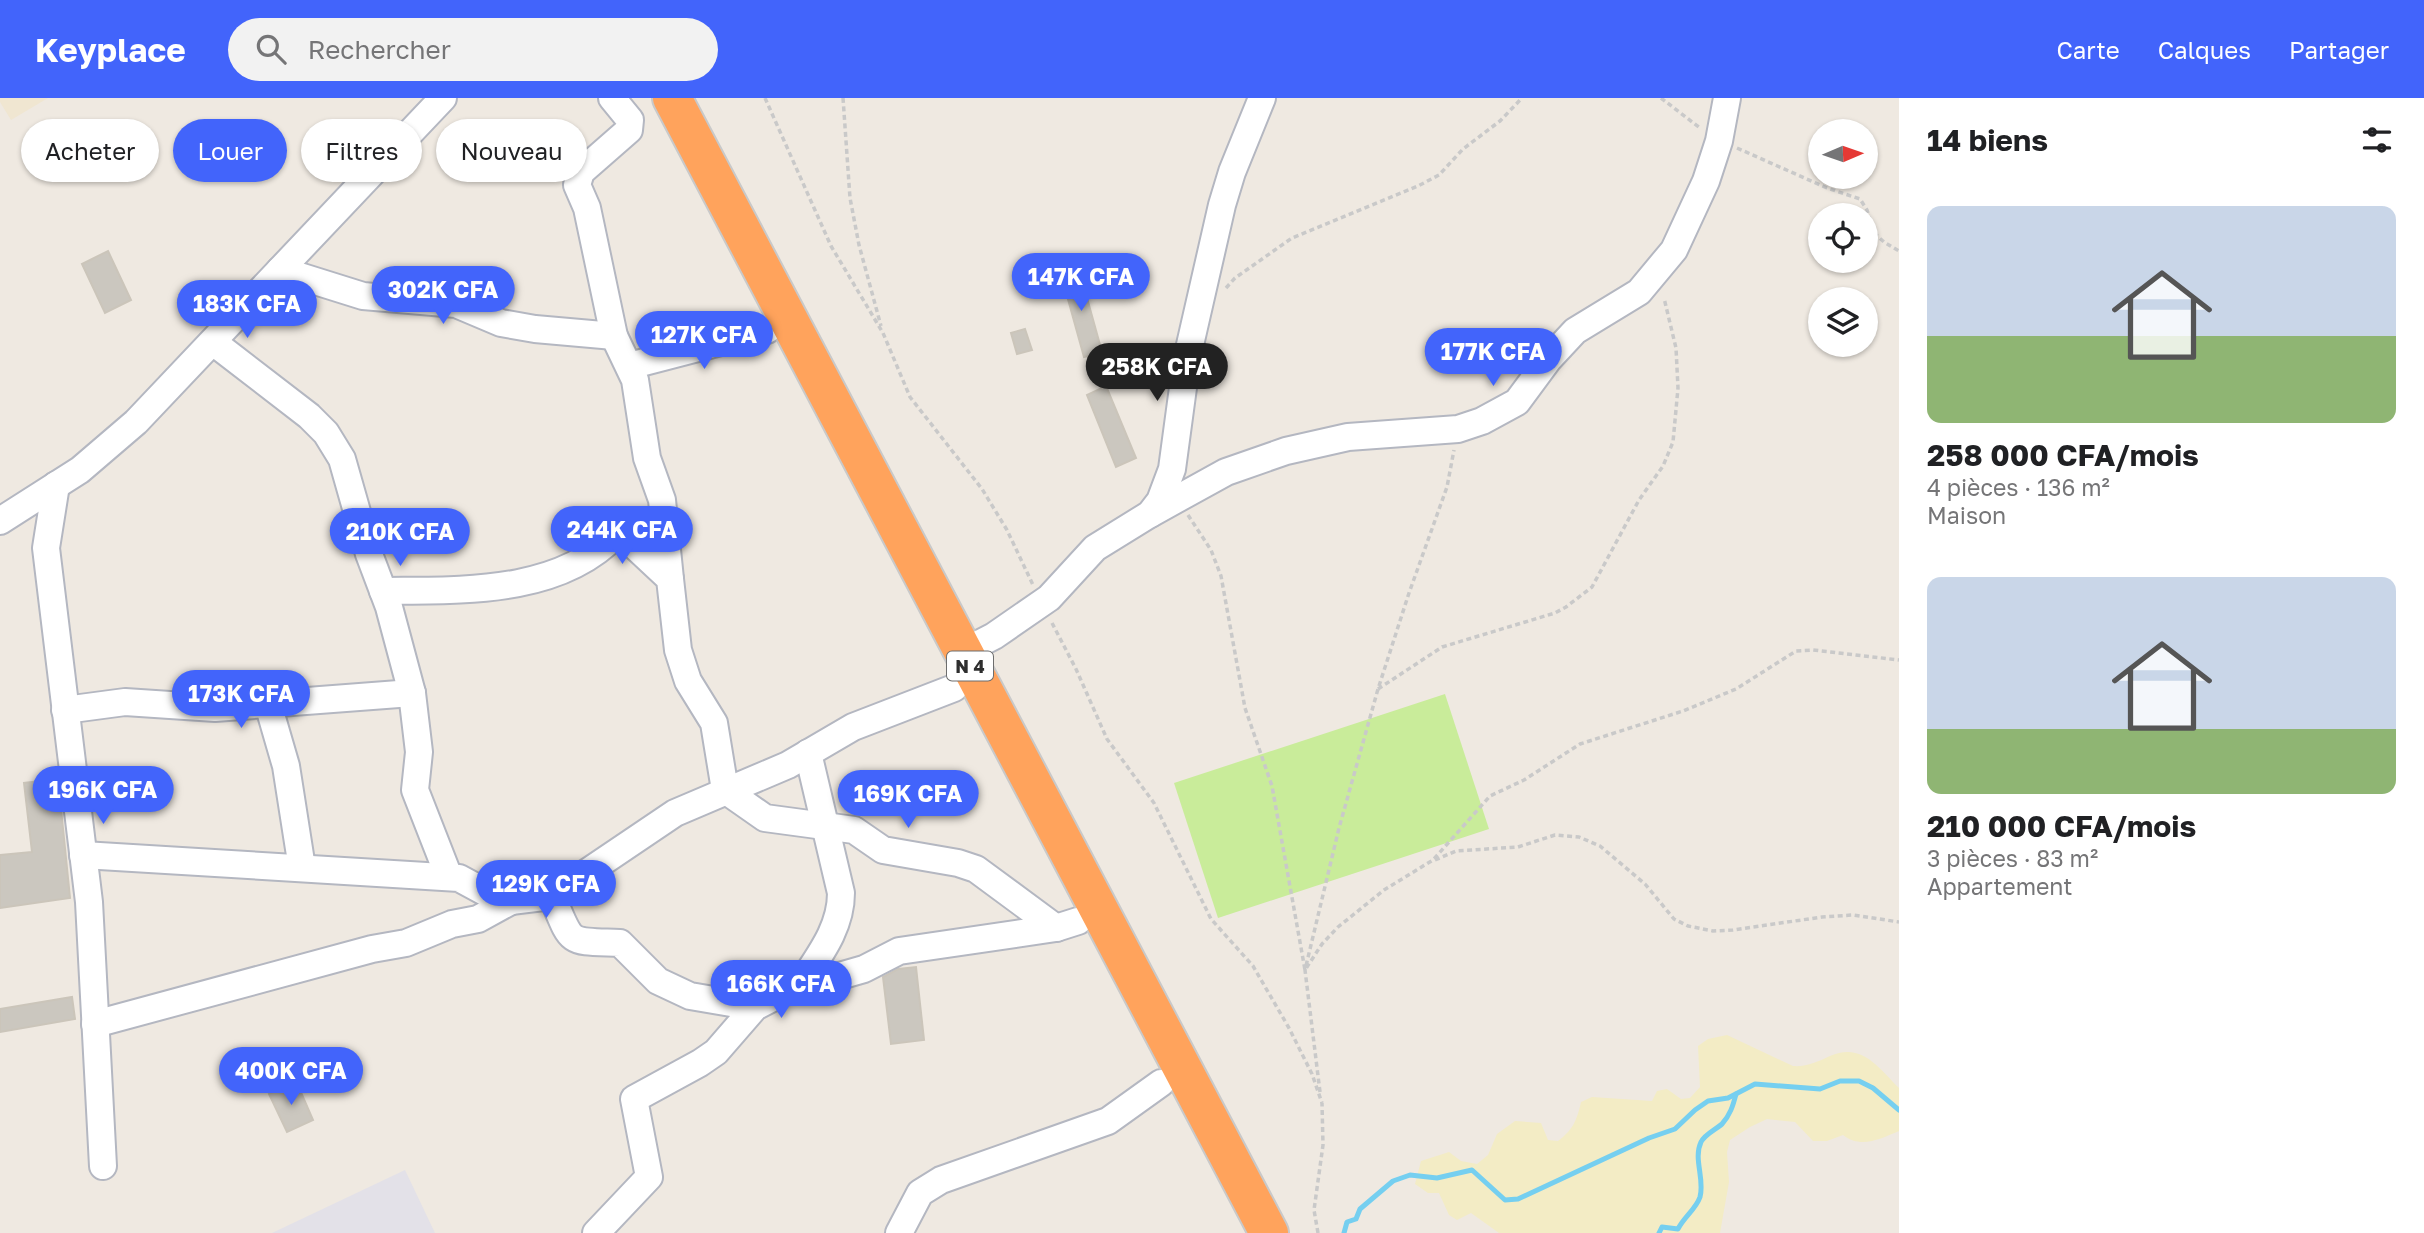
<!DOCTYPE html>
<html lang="fr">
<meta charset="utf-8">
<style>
:root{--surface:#fff;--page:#f2f2f2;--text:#202124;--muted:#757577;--accent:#4264fb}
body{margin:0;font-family:"Golos Text",sans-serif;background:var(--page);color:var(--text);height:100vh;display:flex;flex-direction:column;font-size:26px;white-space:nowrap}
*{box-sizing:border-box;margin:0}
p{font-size:23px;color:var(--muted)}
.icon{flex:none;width:38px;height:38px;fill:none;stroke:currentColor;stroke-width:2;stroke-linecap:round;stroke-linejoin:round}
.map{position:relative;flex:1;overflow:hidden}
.details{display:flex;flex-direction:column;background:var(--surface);width:525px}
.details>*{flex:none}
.banner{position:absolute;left:21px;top:21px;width:665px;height:63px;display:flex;gap:14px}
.needle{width:46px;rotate:88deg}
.controls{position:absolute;left:1808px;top:21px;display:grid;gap:14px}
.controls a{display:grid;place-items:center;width:70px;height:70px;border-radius:50%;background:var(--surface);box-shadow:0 2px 5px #0004;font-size:35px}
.price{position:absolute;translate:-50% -60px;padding:0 16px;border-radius:24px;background:var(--accent);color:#fff;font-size:23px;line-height:46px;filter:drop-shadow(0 2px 4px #0008)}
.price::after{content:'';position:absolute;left:50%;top:42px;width:21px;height:16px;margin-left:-10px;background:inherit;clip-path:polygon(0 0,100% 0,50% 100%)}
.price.selected{background:#222;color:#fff}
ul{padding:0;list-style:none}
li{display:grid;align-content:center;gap:14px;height:371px;padding:0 28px}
li span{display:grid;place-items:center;height:217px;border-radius:14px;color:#555}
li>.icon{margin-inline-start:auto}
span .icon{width:126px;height:126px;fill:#fffc;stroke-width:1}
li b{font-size:30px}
h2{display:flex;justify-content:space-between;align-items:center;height:84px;padding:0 28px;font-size:30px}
.pill{padding:0 24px;border-radius:32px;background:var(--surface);box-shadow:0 2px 5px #0004;font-size:24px;line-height:63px}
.pill.selected{background:var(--accent);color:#fff}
header{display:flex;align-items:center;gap:42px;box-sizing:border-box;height:98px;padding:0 35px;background:var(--accent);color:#fff}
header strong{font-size:33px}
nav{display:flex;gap:38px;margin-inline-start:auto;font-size:24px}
.search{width:490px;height:63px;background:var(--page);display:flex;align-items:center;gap:18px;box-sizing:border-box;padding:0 24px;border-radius:38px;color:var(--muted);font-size:26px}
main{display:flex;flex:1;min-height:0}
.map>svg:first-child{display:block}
</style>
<header>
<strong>Keyplace</strong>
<div class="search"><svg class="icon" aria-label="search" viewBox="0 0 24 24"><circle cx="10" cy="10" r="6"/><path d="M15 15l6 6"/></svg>Rechercher</div>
<nav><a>Carte</a><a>Calques</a><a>Partager</a></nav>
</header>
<main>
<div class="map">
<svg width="1899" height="1135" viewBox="0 0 1899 1135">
<rect width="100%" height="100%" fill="#efe9e1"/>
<polygon fill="#e3e1e8" points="405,1072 435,1135 272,1135"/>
<polygon fill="#f0e6d1" points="0,0 48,0 11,22 0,4"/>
<path fill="#f3ecc5" d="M 1727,937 L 1793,968 C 1807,969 1817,964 1830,958 C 1863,944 1879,971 1899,990 L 1899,1033 C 1880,1041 1861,1051 1843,1037 L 1827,1043 L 1813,1043 L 1795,1024 L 1767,1021 L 1750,1029 L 1730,1042 L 1727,1054 L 1729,1084 L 1720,1135 L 1499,1135 L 1471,1115 L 1457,1122 L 1449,1117 L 1439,1095 L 1428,1095 L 1415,1086 L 1421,1063 L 1449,1054 L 1461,1063 L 1477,1066 L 1488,1057 L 1497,1036 L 1515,1023 L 1541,1025 L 1548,1042 L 1558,1043 C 1573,1032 1577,1022 1581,1004 L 1592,999 L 1652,1003 L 1657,993 L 1667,991 L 1681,1001 L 1690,1000 L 1700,989 L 1698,948 L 1708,941 Z"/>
<polygon fill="#c9ec9a" points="1445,596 1489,731 1218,820 1174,685"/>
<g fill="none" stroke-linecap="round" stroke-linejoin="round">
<g stroke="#75cff0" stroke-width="5">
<polyline points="1344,1135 1347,1124 1356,1121 1360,1111 1393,1083 1410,1077 1437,1080 1472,1072 1505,1102 1518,1101 1649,1040 1675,1031 1695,1012 1708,1003 1728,1000 1755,986 1820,991 1840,983 1859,983 1873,990 1899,1012"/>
<path d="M 1659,1135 L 1662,1129 L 1678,1131 C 1684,1119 1696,1111 1700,1099 C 1705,1081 1693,1061 1701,1044 C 1705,1036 1715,1032 1722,1026 C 1730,1017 1733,1008 1736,996"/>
</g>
</g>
<g fill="#cbc7bf" stroke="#cbc5ba" stroke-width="2">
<polygon points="108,153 131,202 105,215 82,166"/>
<polygon points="1079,171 1102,254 1084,259 1061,176"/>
<polygon points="1025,231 1032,252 1017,256 1011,235"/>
<polygon points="1106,288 1136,360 1116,369 1087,297"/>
<polygon points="58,681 70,800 0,810 0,757 32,754 24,685"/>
<polygon points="916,869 924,942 891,946 883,879 898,871"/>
<polygon points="72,899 75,921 0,934 0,911"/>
<polygon points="296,983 313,1022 287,1034 269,996"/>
</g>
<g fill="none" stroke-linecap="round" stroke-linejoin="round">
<g stroke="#b4b7c1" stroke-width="30">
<g id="minor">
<polyline points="612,0 630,22 629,32 581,74 577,87 587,110 614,238 635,282 647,360 662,402 670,481"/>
<polyline points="280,172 363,198 456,206 501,225 535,231 614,238"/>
<polyline points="213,244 309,318 326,335 342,361 369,456 389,509 412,595 419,654 415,692 449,779"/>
<polyline points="629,268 767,232"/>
<polyline points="56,387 46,450 89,804 103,1068"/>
<polyline points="1150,416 1226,374 1286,353 1348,339 1458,331 1482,323 1517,304 1548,262 1575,233 1639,194 1674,152 1706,83 1719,43 1727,0"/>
<polyline points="0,423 80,372 136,324 443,0"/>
<path d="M 383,493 C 460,492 559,497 616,436 L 624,438 L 670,481 L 678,552 L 688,583 L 714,625 L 725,692 L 765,720 L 854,732 L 883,752 L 958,765 L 976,771 L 1056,830"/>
<polyline points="963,554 994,538 1049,500 1095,450 1150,416 1160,403 1172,371 1187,260 1222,107 1232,74 1262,0"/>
<polyline points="268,606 286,668 302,770"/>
<polyline points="65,612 125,604 215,610 412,595"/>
<polyline points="83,757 459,780 496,800 511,803 552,798 675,715 788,667 853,629 954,590"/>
<path d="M 552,798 C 573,848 566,843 620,845 L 658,883 L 690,898 L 755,909"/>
<path d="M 798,890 C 817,860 841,832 841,795 L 808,655"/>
<polyline points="95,926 372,851 406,845 452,826 478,821 511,803"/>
<polyline points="596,1135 649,1079 634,1001 700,965 716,954 755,909 784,894 864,871 899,853 1056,830 1078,823"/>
<polyline points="899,1135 920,1095 941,1082 1108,1023 1161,985"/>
</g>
</g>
<g stroke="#c9c9c9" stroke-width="42">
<polyline id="highway" points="672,0 1269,1135"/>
</g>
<g stroke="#c9c9c9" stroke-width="3.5" stroke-dasharray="5 3.5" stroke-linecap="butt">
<polyline points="765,0 831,148 883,235 910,299 982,391 1007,432 1033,487"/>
<polyline points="843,0 850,100 859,147 881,228"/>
<polyline points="1661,0 1700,30"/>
<polyline points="1737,50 1827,90 1860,101 1867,112 1874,135 1884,144 1899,153"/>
<polyline points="1226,190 1235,180 1292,140 1418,88 1439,77 1463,51 1500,23 1522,0"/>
<polyline points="1188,417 1211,452 1221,478 1245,610 1272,688 1305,872 1322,846 1338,829 1384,792 1433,762 1490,698 1524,682 1580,646 1683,613 1736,591 1796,553 1813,552 1899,562"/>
<polyline points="1052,525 1076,571 1107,641 1154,705 1211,821 1253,868 1289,930 1312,976 1322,1005"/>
<polyline points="1378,591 1442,549 1555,515 1566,509 1592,489 1639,402 1663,368 1673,344 1678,290 1676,250 1664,200"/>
<polyline points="1435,762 1456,753 1518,749 1555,737 1579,739 1600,748 1645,786 1674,821 1688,828 1713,833 1733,832 1822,819 1853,817 1899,824"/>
<polyline points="1320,994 1305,872 1339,730 1378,591 1409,495 1447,389 1454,352"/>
<polyline points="1318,1135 1314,1112 1323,1047 1322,1005"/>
</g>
<use href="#minor" stroke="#fff" stroke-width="26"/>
<use href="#highway" stroke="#ffa35c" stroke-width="38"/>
</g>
<g text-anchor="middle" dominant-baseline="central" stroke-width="5" stroke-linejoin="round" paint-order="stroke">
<rect fill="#fff" stroke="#6d6d6d" stroke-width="2" x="947" y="553.5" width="46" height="29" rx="5"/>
<g font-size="18" font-weight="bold" fill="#2e2e2e">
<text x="970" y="568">N 4</text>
</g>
</g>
</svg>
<div class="controls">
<a><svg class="needle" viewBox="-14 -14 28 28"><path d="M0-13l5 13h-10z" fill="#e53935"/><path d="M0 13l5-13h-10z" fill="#757577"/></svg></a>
<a><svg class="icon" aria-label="locate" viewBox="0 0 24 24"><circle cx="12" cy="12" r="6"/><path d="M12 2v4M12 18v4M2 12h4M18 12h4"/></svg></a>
<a><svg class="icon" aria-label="layers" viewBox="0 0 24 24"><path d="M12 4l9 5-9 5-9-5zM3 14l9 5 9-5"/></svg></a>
</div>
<b class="price" style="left:1081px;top:215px">147K CFA</b>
<b class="price" style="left:443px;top:228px">302K CFA</b>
<b class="price" style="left:247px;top:242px">183K CFA</b>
<b class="price" style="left:704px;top:273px">127K CFA</b>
<b class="price" style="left:1493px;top:290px">177K CFA</b>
<b class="price selected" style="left:1157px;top:305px">258K CFA</b>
<b class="price" style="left:622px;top:468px">244K CFA</b>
<b class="price" style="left:400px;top:470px">210K CFA</b>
<b class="price" style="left:241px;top:632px">173K CFA</b>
<b class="price" style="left:103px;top:728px">196K CFA</b>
<b class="price" style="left:908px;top:732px">169K CFA</b>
<b class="price" style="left:546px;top:822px">129K CFA</b>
<b class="price" style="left:781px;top:922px">166K CFA</b>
<b class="price" style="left:291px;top:1009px">400K CFA</b>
<div class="banner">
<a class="pill">Acheter</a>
<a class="pill selected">Louer</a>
<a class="pill">Filtres</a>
<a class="pill">Nouveau</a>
</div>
</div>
<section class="details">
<h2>14 biens<svg class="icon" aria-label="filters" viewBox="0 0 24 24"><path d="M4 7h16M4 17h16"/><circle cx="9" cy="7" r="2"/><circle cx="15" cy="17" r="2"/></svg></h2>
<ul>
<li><span style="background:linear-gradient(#c9d6e8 60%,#8fb573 0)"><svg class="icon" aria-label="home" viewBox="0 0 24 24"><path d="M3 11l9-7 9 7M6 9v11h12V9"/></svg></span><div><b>258 000 CFA/mois</b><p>4 pièces · 136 m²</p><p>Maison</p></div></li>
<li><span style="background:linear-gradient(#c9d6e8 70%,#8fb573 0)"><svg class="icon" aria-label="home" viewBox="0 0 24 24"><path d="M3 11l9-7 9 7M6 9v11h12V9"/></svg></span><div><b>210 000 CFA/mois</b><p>3 pièces · 83 m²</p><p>Appartement</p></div></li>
</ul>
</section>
</main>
